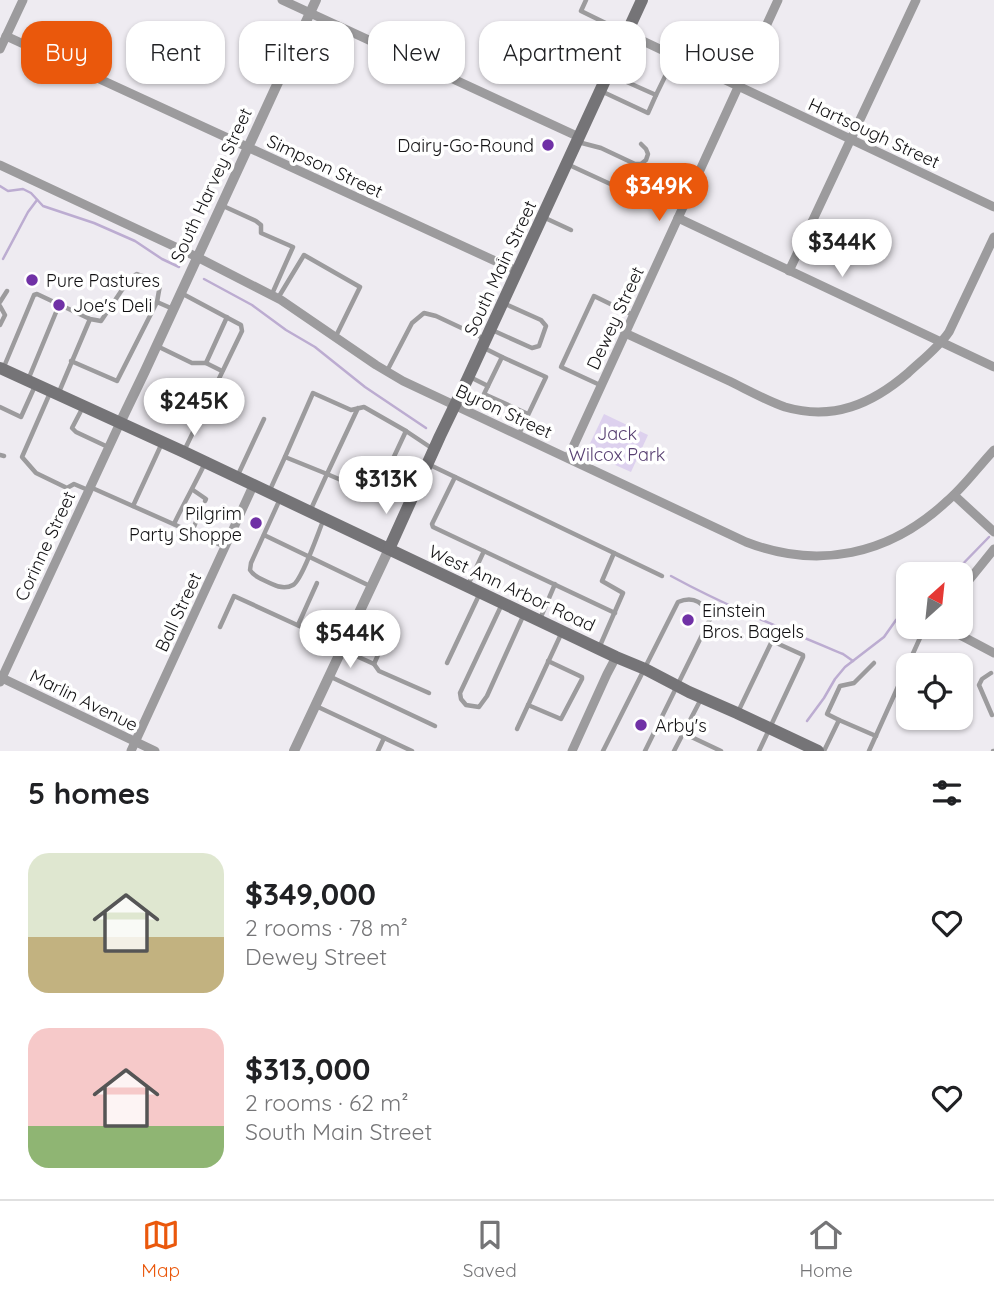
<!DOCTYPE html>
<meta charset="utf-8">
<style>
:root{--surface:#fff;--page:#f6f6f6;--text:#202124;--muted:#757577;--line:#e0e0e0;--accent:#ea580c}
body{margin:0;font-family:Quicksand,sans-serif;background:var(--page);color:var(--text);height:100vh;display:flex;flex-direction:column;font-size:26px;white-space:nowrap}
*{box-sizing:border-box;margin:0}
p{font-size:23px;color:var(--muted)}
.icon{flex:none;width:38px;height:38px;fill:none;stroke:currentColor;stroke-width:2;stroke-linecap:round;stroke-linejoin:round}
.map{position:relative;height:751px;overflow:hidden}
.sheet{display:flex;flex-direction:column;background:var(--surface);flex:1}
.sheet>*{flex:none}
.top-card{position:absolute;left:21px;top:21px;width:952px;height:63px;display:flex;gap:14px}
.needle{width:46px;rotate:27deg}
.controls{position:absolute;left:896px;top:562px;display:grid;gap:14px}
.controls a{display:grid;place-items:center;width:77px;height:77px;border-radius:14px;background:var(--surface);box-shadow:0 2px 5px #0004;font-size:35px}
.price{position:absolute;translate:-50% -60px;padding:0 16px;border-radius:24px;background:#fff;color:#222;font-size:23px;line-height:46px;filter:drop-shadow(0 2px 4px #0008)}
.price::after{content:'';position:absolute;left:50%;top:42px;width:21px;height:16px;margin-left:-10px;background:inherit;clip-path:polygon(0 0,100% 0,50% 100%)}
.price.current{background:var(--accent);color:#fff}
ul{padding:0;list-style:none}
li{display:flex;align-items:center;gap:21px;height:175px;padding:0 28px}
li span{display:grid;place-items:center;flex:none;width:196px;height:140px;border-radius:21px;color:#555}
li>.icon{margin-inline-start:auto}
span .icon{width:84px;height:84px;fill:#fffc;stroke-width:1}
li b{font-size:30px}
h2{display:flex;justify-content:space-between;align-items:center;height:84px;padding:0 28px;font-size:30px}
.chip{padding:0 24px;border-radius:21px;background:var(--surface);box-shadow:0 2px 5px #0004;font-size:24px;line-height:63px}
.chip.current{background:var(--accent);color:#fff}
.tabs{display:flex;justify-content:space-around;align-items:center;height:98px;border-top:2px solid var(--line);background:var(--surface);font-size:19px;color:var(--muted)}
.tabs a{display:grid;justify-items:center;gap:4px}
.tabs .current{color:var(--accent)}
.map>svg:first-child{display:block}
</style>
<div class="map">
<svg width="994" height="751" viewBox="0 0 994 751">
<rect width="100%" height="100%" fill="#eeebf1"/>
<polygon fill="#ddd1ee" points="604,414 648,435 631,472 586,452"/>
<g fill="none" stroke-linecap="round" stroke-linejoin="round">
<g stroke="#bcacd1" stroke-width="2.5">
<polyline points="0,186 8,191 23,189 31,193 43,206 94,223 135,241 162,259 179,267"/>
<polyline points="3,259 28,212 37,200"/>
<polyline points="204,279 252,305 286,330 315,347 365,387 426,428"/>
<polyline points="953,574 989,537"/>
<path d="M 671,576 C 726,606 785,630 843,654 L 853,661"/>
<polyline points="807,721 824,698 835,679 845,667 884,637 896,620 908,607"/>
</g>
<g stroke="#9c9b9d" stroke-width="4.5">
<polyline points="586,0 581,11 626,33"/>
<polyline points="544,40 609,69"/>
<polyline points="609,74 656,95 675,56"/>
<polyline points="601,91 648,113 656,95"/>
<polyline points="578,142 601,148 635,164 641,164 646,160 648,154 646,149 641,144"/>
<polyline points="567,164 632,194"/>
<polyline points="221,205 256,221 261,225 261,233 293,247 272,294"/>
<polyline points="543,217 571,230"/>
<polyline points="183,294 241,325 242,331 184,451"/>
<polyline points="278,298 304,255 360,287 336,336"/>
<polyline points="0,302 7,291"/>
<polyline points="0,306 5,315 0,325"/>
<polyline points="492,330 532,348 539,346 546,326 541,320 503,303"/>
<polyline points="157,346 192,363 206,363 222,371"/>
<polyline points="484,348 502,357"/>
<polyline points="71,361 117,381 157,302 173,309"/>
<polyline points="206,363 227,317"/>
<polyline points="3,369 34,295 37,294 90,319 101,321 130,278 137,274 153,280 160,285 157,302"/>
<polyline points="387,371 412,323 424,313 436,316 485,339"/>
<polyline points="470,377 488,386"/>
<polyline points="28,380 59,305"/>
<polyline points="600,385 561,367 594,296 633,315"/>
<polyline points="59,392 90,319"/>
<polyline points="50,393 22,457 36,473 67,488 74,484 88,490"/>
<polyline points="0,407 21,417 35,386"/>
<polyline points="83,407 72,428 76,432 108,447"/>
<polyline points="358,408 327,474 285,457 313,393 351,410 364,407 406,431 433,449"/>
<polyline points="519,434 546,377 502,357 484,394 528,414"/>
<polyline points="0,455 4,456"/>
<polyline points="430,465 614,553 602,581 623,593 599,648"/>
<polyline points="237,477 264,419"/>
<polyline points="455,477 432,524 433,527 615,613"/>
<polyline points="90,487 225,547"/>
<polyline points="193,490 206,499 205,501"/>
<polyline points="269,492 285,457"/>
<path d="M 280,499 L 251,563 L 250,570 C 254,577 264,580 272,584 C 278,587 286,589 293,585 C 302,580 318,533 323,521"/>
<polyline points="133,506 162,443"/>
<polyline points="311,509 327,474 376,495 406,431"/>
<path d="M 174,524 C 184,503 195,484 205,463"/>
<polyline points="192,532 199,514"/>
<polyline points="264,535 370,586"/>
<polyline points="614,553 662,576"/>
<polyline points="468,585 484,551"/>
<polyline points="502,604 460,693 461,699 466,705 479,707 487,696 524,614"/>
<polyline points="540,619 555,584"/>
<polyline points="298,625 317,583"/>
<polyline points="220,627 234,596 343,646"/>
<polyline points="343,650 374,664 391,625"/>
<polyline points="447,663 480,593"/>
<polyline points="374,664 379,671 429,693"/>
<polyline points="991,673 982,679 979,685 992,715"/>
<polyline points="331,677 435,726"/>
<polyline points="528,705 561,719 582,679 582,677 548,661"/>
<polyline points="316,706 412,751"/>
<polyline points="738,712 772,641 803,655 803,657 759,751"/>
<polyline points="839,720 827,714 840,686 854,683 874,663"/>
<polyline points="517,729 562,632"/>
<polyline points="683,733 721,751"/>
<polyline points="378,751 384,738"/>
<path d="M 603,751 L 678,602 C 694,595 705,603 710,619 L 645,751"/>
<polyline points="674,751 701,699"/>
<polyline points="824,751 839,720 876,736"/>
<polyline points="869,751 924,629"/>
<polyline points="993,751 994,751"/>
</g>
<g stroke="#9c9b9d" stroke-width="9">
<polyline points="282,0 579,137"/>
<polyline points="626,33 994,207"/>
<polyline points="6,36 517,271"/>
<polyline points="0,49 23,0"/>
<path d="M 0,165 L 197,257 L 281,300 L 376,365 L 403,381 L 746,542 C 818,570 889,555 946,502 C 964,487 978,467 994,450"/>
<polyline points="678,218 994,367"/>
<polyline points="789,271 916,0"/>
<path d="M 625,333 C 659,349 693,364 727,380 C 746,389 765,400 785,407 C 833,421 872,404 908,373 C 922,360 938,348 949,332 L 994,237"/>
<polyline points="568,458 778,0"/>
<polyline points="954,495 994,532"/>
<polyline points="961,590 994,549"/>
<polyline points="943,626 994,653"/>
<polyline points="0,677 155,751"/>
<polyline points="0,682 120,423"/>
<polyline points="131,751 253,486"/>
<polyline points="572,751 607,674 616,657"/>
</g>
<g stroke="#9c9b9d" stroke-width="10">
<polyline points="120,423 145,371 316,0"/>
<polyline points="294,751 389,549"/>
</g>
<g stroke="#757477" stroke-width="12">
<polyline points="0,368 184,452 616,657 645,669 689,692 737,713 818,751"/>
<polyline points="389,549 440,436 467,380 642,0"/>
</g>
</g>
<g fill="#7031a6" stroke="#fff" stroke-width="2.5">
<circle cx="548" cy="145" r="7"/>
<circle cx="32" cy="280" r="7"/>
<circle cx="59" cy="305" r="7"/>
<circle cx="256" cy="523" r="7"/>
<circle cx="688" cy="620" r="7"/>
<circle cx="641" cy="725" r="7"/>
</g>
<g text-anchor="middle" dominant-baseline="central" stroke-width="7" stroke-linejoin="round" paint-order="stroke">
<g font-size="18" fill="#121113" stroke="#fff">
<text transform="translate(874 133) rotate(25)">Hartsough Street</text>
<text transform="translate(325 166) rotate(25)">Simpson Street</text>
<text transform="translate(211 185) rotate(-65)">South Harvey Street</text>
<text transform="translate(500 268) rotate(-65)">South Main Street</text>
<text transform="translate(615 318) rotate(-65)">Dewey Street</text>
<text transform="translate(504 411) rotate(25)">Byron Street</text>
<text transform="translate(45 546) rotate(-65)">Corinne Street</text>
<text transform="translate(512 588) rotate(25)">West Ann Arbor Road</text>
<text transform="translate(178 612) rotate(-65)">Ball Street</text>
<text transform="translate(84 700) rotate(26)">Marlin Avenue</text>
</g>
<g font-size="18" fill="#121113" stroke="#fff" text-anchor="start">
<text x="534" y="145" text-anchor="end">Dairy-Go-Round</text>
<text x="46" y="280">Pure Pastures</text>
<text x="73" y="305">Joe's Deli</text>
<text x="242" y="513" text-anchor="end">Pilgrim<tspan x="242" dy="21">Party Shoppe</tspan></text>
<text x="702" y="610">Einstein<tspan x="702" dy="21">Bros. Bagels</tspan></text>
<text x="655" y="725">Arby's</text>
</g>
<g font-size="18" fill="#584072" stroke="#fff">
<text x="617" y="433">Jack<tspan x="617" dy="21">Wilcox Park</tspan></text>
</g>
</g>
</svg>
<div class="controls">
<a><svg class="needle" viewBox="-14 -14 28 28"><path d="M0-13l5 13h-10z" fill="#e53935"/><path d="M0 13l5-13h-10z" fill="#757577"/></svg></a>
<a><svg class="icon" aria-label="locate" viewBox="0 0 24 24"><circle cx="12" cy="12" r="6"/><path d="M12 2v4M12 18v4M2 12h4M18 12h4"/></svg></a>
</div>
<b class="price current" style="left:659px;top:223px">$349K</b>
<b class="price" style="left:842px;top:279px">$344K</b>
<b class="price" style="left:194px;top:438px">$245K</b>
<b class="price" style="left:386px;top:516px">$313K</b>
<b class="price" style="left:350px;top:670px">$544K</b>
<div class="top-card">
<a class="chip current">Buy</a>
<a class="chip">Rent</a>
<a class="chip">Filters</a>
<a class="chip">New</a>
<a class="chip">Apartment</a>
<a class="chip">House</a>
</div>
</div>
<section class="sheet">
<h2>5 homes<svg class="icon" aria-label="filters" viewBox="0 0 24 24"><path d="M4 7h16M4 17h16"/><circle cx="9" cy="7" r="2"/><circle cx="15" cy="17" r="2"/></svg></h2>
<ul>
<li><span style="background:linear-gradient(#dfe7d0 60%,#c2b280 0)"><svg class="icon" aria-label="home" viewBox="0 0 24 24"><path d="M3 11l9-7 9 7M6 9v11h12V9"/></svg></span><div><b>$349,000</b><p>2 rooms · 78 m²</p><p>Dewey Street</p></div><svg class="icon" aria-label="heart" viewBox="0 0 24 24"><path d="M12 20l-8-8c-3-5 5-10 8-4 3-6 11-1 8 4z"/></svg></li>
<li><span style="background:linear-gradient(#f6c9c9 70%,#8fb573 0)"><svg class="icon" aria-label="home" viewBox="0 0 24 24"><path d="M3 11l9-7 9 7M6 9v11h12V9"/></svg></span><div><b>$313,000</b><p>2 rooms · 62 m²</p><p>South Main Street</p></div><svg class="icon" aria-label="heart" viewBox="0 0 24 24"><path d="M12 20l-8-8c-3-5 5-10 8-4 3-6 11-1 8 4z"/></svg></li>
</ul>
</section>
<nav class="tabs">
<a class="current"><svg class="icon" aria-label="map" viewBox="0 0 24 24"><path d="M3 6l6-2 6 2 6-2v14l-6 2-6-2-6 2zM9 4v14M15 6v14"/></svg>Map</a>
<a><svg class="icon" aria-label="saved" viewBox="0 0 24 24"><path d="M7 4h10v16l-5-4-5 4z"/></svg>Saved</a>
<a><svg class="icon" aria-label="home" viewBox="0 0 24 24"><path d="M3 11l9-7 9 7M6 9v11h12V9"/></svg>Home</a>
</nav>
